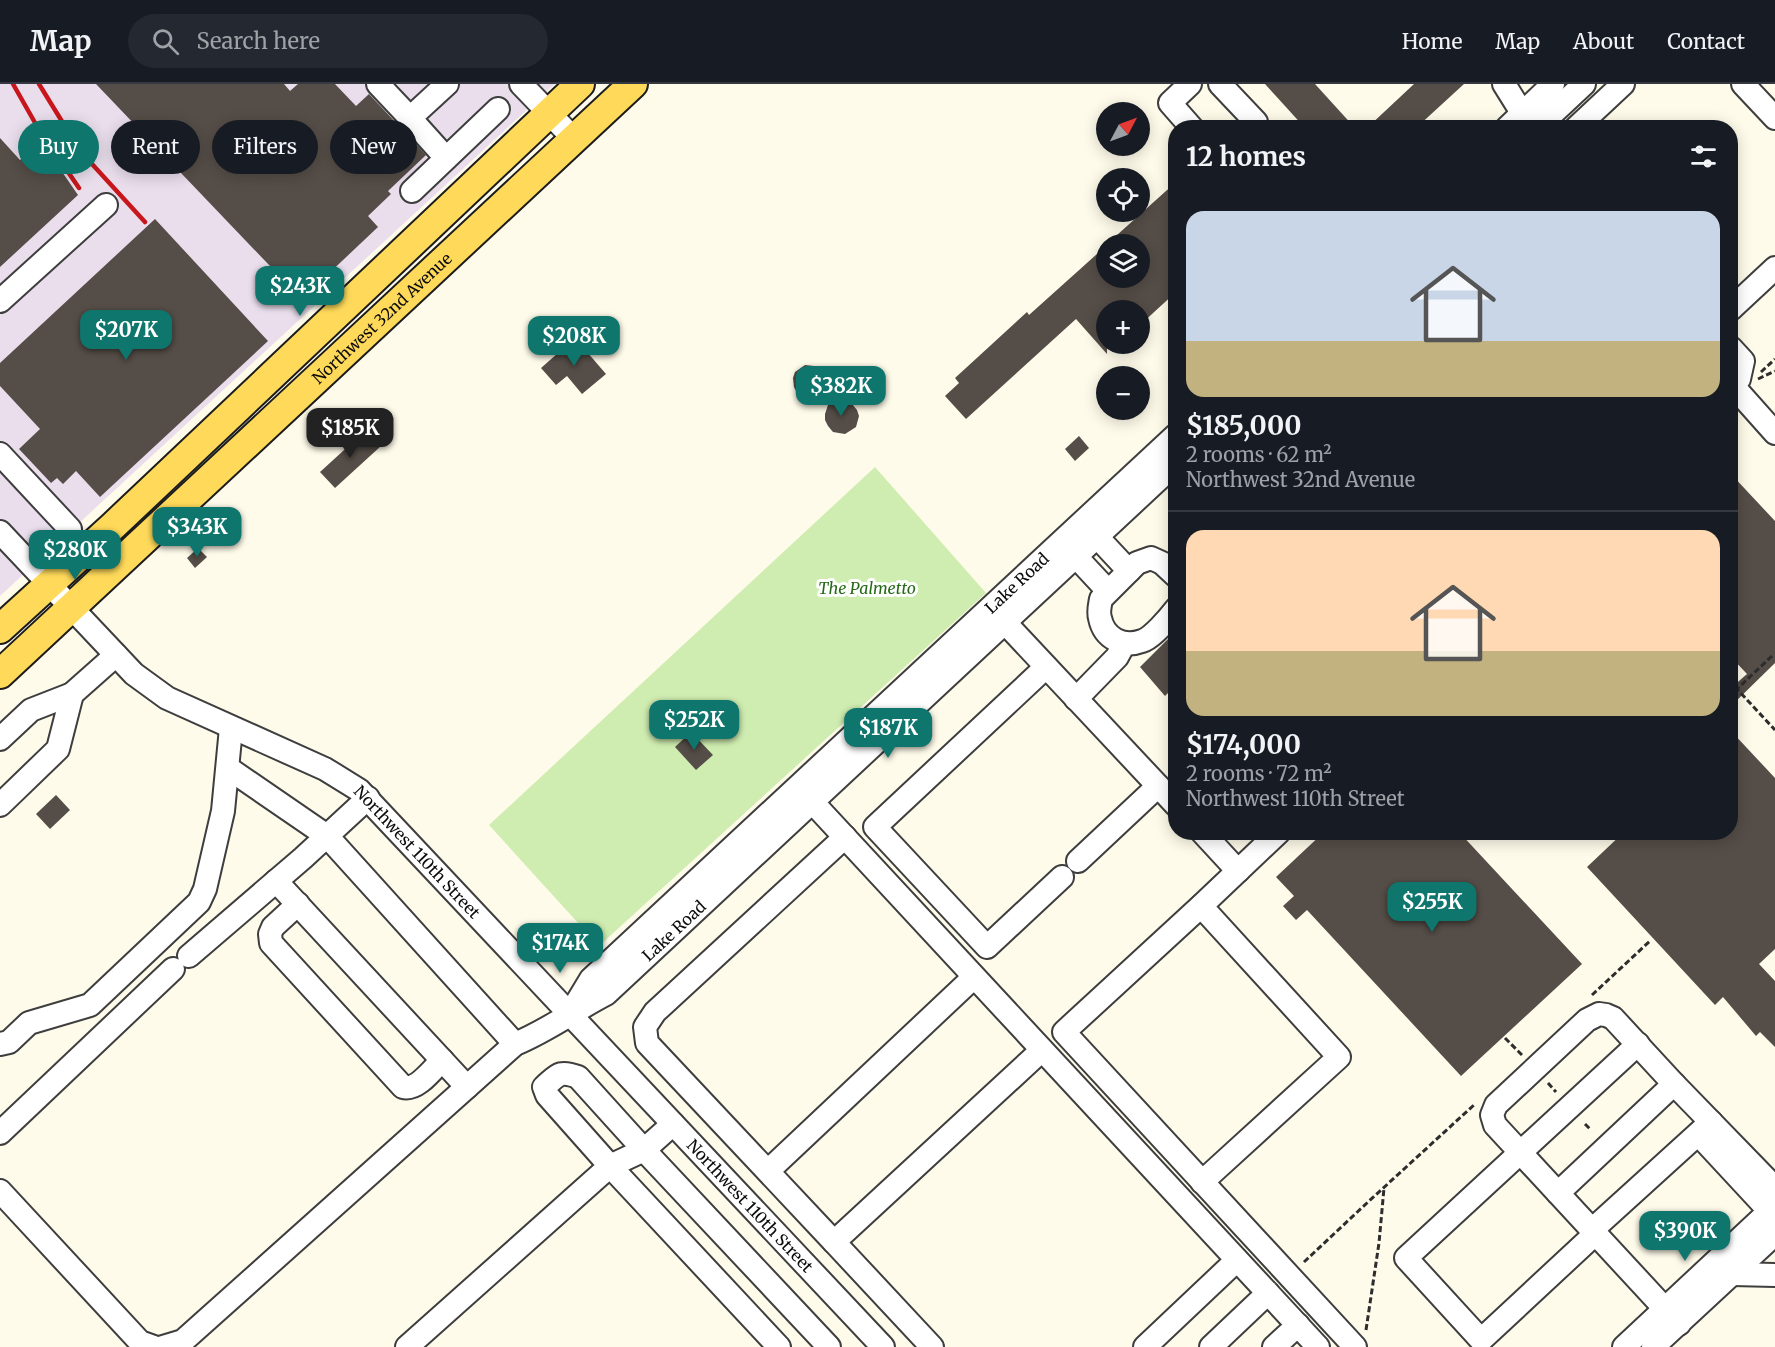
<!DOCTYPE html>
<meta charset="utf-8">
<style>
:root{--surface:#171b24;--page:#242831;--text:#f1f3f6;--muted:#9ea1a6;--line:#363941;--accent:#0f766e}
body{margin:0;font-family:Merriweather,serif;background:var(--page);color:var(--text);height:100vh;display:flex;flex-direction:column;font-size:22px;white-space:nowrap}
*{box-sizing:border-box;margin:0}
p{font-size:20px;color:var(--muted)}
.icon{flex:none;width:33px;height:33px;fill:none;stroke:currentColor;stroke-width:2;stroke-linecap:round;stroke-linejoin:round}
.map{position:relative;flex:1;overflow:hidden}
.drawer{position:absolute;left:1168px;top:36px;width:570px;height:720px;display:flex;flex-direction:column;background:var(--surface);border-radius:24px;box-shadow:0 3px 15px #0003}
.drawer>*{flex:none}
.hud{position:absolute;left:18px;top:36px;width:570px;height:54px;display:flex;gap:12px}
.needle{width:39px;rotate:49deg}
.fabs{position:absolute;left:1096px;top:18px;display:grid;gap:12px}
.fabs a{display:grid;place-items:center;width:54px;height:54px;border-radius:50%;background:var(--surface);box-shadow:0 3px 15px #0003;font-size:30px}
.price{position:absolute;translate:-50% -51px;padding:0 14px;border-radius:12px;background:var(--accent);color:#fff;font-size:20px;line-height:39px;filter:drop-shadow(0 2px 3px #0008)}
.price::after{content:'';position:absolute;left:50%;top:36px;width:18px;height:14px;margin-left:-9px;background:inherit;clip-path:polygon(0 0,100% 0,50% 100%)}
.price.current{background:#222;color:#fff}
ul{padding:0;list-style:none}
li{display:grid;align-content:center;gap:12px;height:318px;padding:0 18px}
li+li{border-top:2px solid var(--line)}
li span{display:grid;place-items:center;height:186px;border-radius:18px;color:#555}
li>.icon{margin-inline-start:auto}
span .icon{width:108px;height:108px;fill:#fffc;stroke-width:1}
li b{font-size:26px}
h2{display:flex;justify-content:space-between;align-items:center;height:72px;padding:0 18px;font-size:26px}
.pill{padding:0 21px;border-radius:27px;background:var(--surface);box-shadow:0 3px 15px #0003;font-size:21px;line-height:54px}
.pill.current{background:var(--accent);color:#fff}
header{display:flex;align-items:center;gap:36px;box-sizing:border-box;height:84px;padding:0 30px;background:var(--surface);border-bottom:2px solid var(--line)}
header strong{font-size:28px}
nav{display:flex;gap:33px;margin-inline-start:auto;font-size:21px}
.search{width:420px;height:54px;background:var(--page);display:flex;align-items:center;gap:15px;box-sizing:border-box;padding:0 21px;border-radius:33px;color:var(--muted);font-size:22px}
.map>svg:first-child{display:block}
</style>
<header>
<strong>Map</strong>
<div class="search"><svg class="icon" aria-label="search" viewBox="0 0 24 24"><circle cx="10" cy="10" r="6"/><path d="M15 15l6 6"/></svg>Search here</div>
<nav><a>Home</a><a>Map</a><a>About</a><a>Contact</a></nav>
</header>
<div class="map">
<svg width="1775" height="1263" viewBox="0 0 1775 1263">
<rect width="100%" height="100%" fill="#fffbea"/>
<polygon fill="#eadeec" points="0,0 555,0 0,512"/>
<polygon fill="#cfedb0" points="875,383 986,509 599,862 489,741"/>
<g fill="#554d47">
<polygon points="96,0 284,0 290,7 298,0 335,0 356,22 369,10 426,71 388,107 391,110 368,132 378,143 324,194 313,183 291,204"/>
<polygon points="1265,0 1315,0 1355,44 1305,44"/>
<polygon points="1414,0 1464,0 1416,44 1367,44"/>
<polygon points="0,54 20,76 40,56 78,111 0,183"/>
<polygon points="1176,98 1176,208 1140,241 1140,226 1107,226 1107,270 1076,235 966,335 945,312 959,299 955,294 1027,228 1029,231 1107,161 1107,194 1140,194 1140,160 1107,160"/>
<polygon points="155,135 268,257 100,413 76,387 63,400 57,394 51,399 19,365 40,345 0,302 0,279"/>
<polygon points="575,254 606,290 582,310 567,292 556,301 541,284"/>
<polygon points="805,281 814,282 824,289 826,298 821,313 804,313 797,309 794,303 793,294 795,288"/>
<polygon points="840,316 846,317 852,320 857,326 859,332 856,343 845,350 833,348 828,342 825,336 825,330 829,318"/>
<polygon points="366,346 381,362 335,404 320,388"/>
<polygon points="1079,352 1089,364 1075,377 1065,365"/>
<polygon points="1731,390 1775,437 1775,579 1731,622 1731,604 1747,590 1731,573"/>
<polygon points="198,464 207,473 195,484 187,474"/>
<polygon points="1176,547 1176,601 1165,612 1140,583"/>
<polygon points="1731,647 1775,694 1775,865 1759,880 1775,897 1775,963 1760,948 1756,952 1723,913 1715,921 1587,783 1624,748 1731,748"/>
<polygon points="691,648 713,671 696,686 675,663"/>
<polygon points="56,711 70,726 50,745 36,730"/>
<polygon points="1324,748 1459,748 1582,880 1461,992 1307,826 1296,836 1283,822 1294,812 1276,793"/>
</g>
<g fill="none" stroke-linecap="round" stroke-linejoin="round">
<g stroke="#3e3e3e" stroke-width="26">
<g id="minor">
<polyline points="378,0 410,34"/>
<polyline points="521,0 574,55"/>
<polyline points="1190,0 1170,19 1192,44"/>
<polyline points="1220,0 1256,38 1251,44"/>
<polyline points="1504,0 1529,40"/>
<polyline points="1743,0 1775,34"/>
<polyline points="1507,44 1553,0"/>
<polyline points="1537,44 1584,0"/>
<polyline points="1576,44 1623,0"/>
<polyline points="446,74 410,34 447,0"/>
<polyline points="412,107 498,25"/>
<polyline points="0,217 106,121"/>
<polyline points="1731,225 1775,184"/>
<polyline points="1731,264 1743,277 1739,295 1734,303 1775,349"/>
<polyline points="0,370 70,445"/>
<polyline points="1087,442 1129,487"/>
<path id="s1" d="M 0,448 L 134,590 L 167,614 L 325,685 L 359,706 L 883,1263"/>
<polyline points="1067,463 1108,507"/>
<path d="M 1176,492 L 1162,479 L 1151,474 L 1137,479 L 1101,515 C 1100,521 1098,528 1100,534 C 1104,554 1123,564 1142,557 C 1152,554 1169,534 1176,525"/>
<polyline points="996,529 1176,721"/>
<polyline points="1046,583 875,743 987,863 1062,793"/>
<polyline points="1076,615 1117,573 1124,560"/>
<polyline points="0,655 31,626 72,610 116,571"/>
<polyline points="228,684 327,752 515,960"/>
<polyline points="803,708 1318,1263"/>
<polyline points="0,721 58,665 72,610"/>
<polyline points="1202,748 1238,787"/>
<polyline points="1279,748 1201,822 1064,948 1355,1263"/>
<polyline points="1078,777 1158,702"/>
<polyline points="276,797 467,1003"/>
<path d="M 298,820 L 273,843 L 270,850 L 271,859 L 403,1003 C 417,1007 433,985 442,976"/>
<polyline points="1201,822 1339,973 1202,1098"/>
<polyline points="189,872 303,774 368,714"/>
<path id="s2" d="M 571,928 L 591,895 L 1176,351"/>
<polyline points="0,960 9,958 29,939 90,921 199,818 205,805 223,727 231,644"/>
<polyline points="673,1040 644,1066 610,1082 779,1263"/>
<polyline points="0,1049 173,885"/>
<polyline points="1698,1050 1775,1133"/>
<polyline points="768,1087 974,893"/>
<polyline points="0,1107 140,1258 154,1263"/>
<polyline points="1558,1109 1674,1000"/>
<polyline points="1592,1146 1711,1038"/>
<polyline points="1595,1150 1481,1256 1406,1174 1638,960"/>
<polyline points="834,1158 647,959 645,943 655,928 845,753"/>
<polyline points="1732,1190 1775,1191"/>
<polyline points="1679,1240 1495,1041 1492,1031 1496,1021 1587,936 1599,930 1606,931 1613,934 1674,1000 1775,1104"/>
<path id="s3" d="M 163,1263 L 183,1257 L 515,960 C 547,947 575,926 606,910 L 1176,379"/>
<path d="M 407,1263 L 610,1082 L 547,1011 L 544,1003 C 558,991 559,986 578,993 L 644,1066 L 829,1263"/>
<polyline points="932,1263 834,1158 1042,966"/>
<polyline points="1145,1263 1237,1176"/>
<polyline points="1211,1263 1268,1209"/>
<polyline points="1274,1263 1298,1241"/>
<polyline points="1624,1263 1775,1122"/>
<polyline points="1653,1263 1775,1150"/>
</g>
</g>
<g stroke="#1c1c1c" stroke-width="32">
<g id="major">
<polyline points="0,545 113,442 580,0"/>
<path id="s4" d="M 0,590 L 633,0"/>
</g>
</g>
<g stroke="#2d2d2d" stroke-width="3" stroke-dasharray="6 3" stroke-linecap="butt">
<polyline points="1761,288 1775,275"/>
<polyline points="1758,295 1775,287"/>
<polyline points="1772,572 1737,605 1775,646"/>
<polyline points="1592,911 1651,856"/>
<polyline points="1505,954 1523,972"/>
<polyline points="1548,999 1556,1008"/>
<polyline points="1585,1040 1591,1046"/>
<polyline points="1304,1178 1368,1118 1475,1020"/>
<polyline points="1366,1246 1379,1159 1384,1104"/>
</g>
<use href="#minor" stroke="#fff" stroke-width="22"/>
<use href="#major" stroke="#ffda5a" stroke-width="28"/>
<g stroke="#c8171c" stroke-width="4.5">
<polyline points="13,0 38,44 79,104"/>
<polyline points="39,0 71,52 92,80 145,138"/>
</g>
</g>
<g text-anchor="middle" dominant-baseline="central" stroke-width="6" stroke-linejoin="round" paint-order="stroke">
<g font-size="16" fill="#0b0b0b" stroke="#fff">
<text stroke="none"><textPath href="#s4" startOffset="522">Northwest 32nd Avenue</textPath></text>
<text stroke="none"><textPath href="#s2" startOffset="620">Lake Road</textPath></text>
<text stroke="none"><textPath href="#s1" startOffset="534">Northwest 110th Street</textPath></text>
<text stroke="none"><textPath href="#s3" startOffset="663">Lake Road</textPath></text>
<text stroke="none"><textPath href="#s1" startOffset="1020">Northwest 110th Street</textPath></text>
</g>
<g font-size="16" font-style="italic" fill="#266916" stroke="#fff">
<text x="867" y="504">The Palmetto</text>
</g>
</g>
</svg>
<div class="fabs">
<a><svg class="needle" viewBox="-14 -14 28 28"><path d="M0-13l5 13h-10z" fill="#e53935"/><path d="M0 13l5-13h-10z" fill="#9ea1a6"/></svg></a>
<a><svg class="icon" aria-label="locate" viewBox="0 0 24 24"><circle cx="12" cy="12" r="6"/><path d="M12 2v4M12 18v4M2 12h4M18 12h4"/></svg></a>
<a><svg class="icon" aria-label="layers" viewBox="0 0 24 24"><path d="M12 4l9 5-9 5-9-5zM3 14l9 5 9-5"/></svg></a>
<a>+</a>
<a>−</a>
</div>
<b class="price" style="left:300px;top:233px">$243K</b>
<b class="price" style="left:126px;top:277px">$207K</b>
<b class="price" style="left:574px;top:283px">$208K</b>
<b class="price" style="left:841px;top:333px">$382K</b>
<b class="price current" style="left:350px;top:375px">$185K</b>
<b class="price" style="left:197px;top:474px">$343K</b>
<b class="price" style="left:75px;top:497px">$280K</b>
<b class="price" style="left:694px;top:667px">$252K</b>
<b class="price" style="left:888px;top:675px">$187K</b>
<b class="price" style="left:1432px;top:849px">$255K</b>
<b class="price" style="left:560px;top:890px">$174K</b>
<b class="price" style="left:1685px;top:1178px">$390K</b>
<div class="hud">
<a class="pill current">Buy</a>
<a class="pill">Rent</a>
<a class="pill">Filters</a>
<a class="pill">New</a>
</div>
<section class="drawer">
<h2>12 homes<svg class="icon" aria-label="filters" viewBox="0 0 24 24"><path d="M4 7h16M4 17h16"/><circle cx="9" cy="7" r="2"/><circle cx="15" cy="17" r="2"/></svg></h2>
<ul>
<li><span style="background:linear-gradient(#c9d6e8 70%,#c2b280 0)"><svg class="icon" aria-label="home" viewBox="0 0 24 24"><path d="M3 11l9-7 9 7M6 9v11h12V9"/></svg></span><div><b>$185,000</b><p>2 rooms · 62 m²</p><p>Northwest 32nd Avenue</p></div></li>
<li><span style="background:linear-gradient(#ffd9b3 65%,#c2b280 0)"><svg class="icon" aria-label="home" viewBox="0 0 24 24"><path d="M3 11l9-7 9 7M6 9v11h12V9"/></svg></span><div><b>$174,000</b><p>2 rooms · 72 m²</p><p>Northwest 110th Street</p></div></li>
</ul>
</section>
</div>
